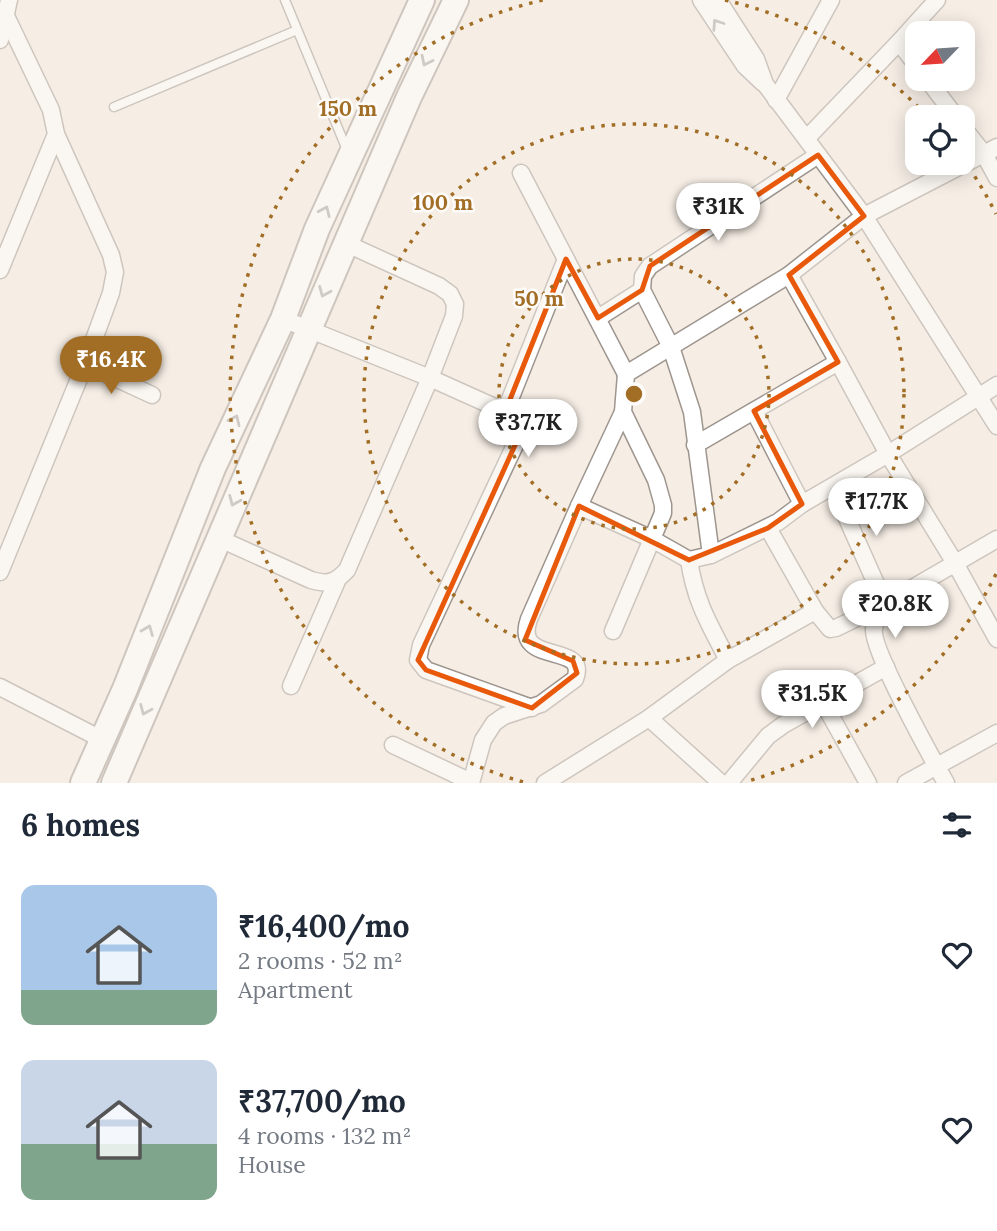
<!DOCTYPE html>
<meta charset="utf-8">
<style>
:root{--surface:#fff;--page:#f6f6f7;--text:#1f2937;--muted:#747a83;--accent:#a26e26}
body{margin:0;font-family:Lora,serif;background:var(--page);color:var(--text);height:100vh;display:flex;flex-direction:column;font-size:26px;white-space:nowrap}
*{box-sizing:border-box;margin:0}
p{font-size:23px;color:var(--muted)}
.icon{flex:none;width:38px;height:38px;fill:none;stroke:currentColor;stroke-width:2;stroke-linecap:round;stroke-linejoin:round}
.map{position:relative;height:783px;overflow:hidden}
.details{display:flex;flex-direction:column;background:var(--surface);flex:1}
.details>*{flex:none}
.needle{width:46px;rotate:245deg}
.fabs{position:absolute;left:905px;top:21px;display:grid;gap:14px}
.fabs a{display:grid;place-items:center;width:70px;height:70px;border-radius:14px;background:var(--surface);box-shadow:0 4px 18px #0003;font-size:35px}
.price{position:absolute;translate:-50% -60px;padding:0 16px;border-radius:24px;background:#fff;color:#222;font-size:23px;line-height:46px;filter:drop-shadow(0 2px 4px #0008)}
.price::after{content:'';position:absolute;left:50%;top:42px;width:21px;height:16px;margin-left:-10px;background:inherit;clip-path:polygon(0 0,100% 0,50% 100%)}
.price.active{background:var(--accent);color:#fff}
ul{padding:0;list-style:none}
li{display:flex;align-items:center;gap:21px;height:175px;padding:0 21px}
li span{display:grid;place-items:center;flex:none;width:196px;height:140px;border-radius:14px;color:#555}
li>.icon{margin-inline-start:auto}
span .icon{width:84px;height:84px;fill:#fffc;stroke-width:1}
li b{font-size:30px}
h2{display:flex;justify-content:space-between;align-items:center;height:84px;padding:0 21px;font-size:30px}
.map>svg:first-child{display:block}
</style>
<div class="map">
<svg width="997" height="783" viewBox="0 0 997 783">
<rect width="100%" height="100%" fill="#f6eee5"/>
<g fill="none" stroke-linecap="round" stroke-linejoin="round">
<g stroke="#9d958e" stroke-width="11">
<g id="lane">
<polyline points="285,0 347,150"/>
<polyline points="114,107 297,30"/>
</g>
</g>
<g stroke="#9d958e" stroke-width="19">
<g id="street">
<polyline points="701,0 745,66 763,83"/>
<polyline points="718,0 756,59 765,84 864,216 997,426"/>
<polyline points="0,40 9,0"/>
<polyline points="899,42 937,0"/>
<polyline points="927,79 956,117"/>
<polyline points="776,100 831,0"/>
<polyline points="962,126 984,154 997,178"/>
<polyline points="807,138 899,42 917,66"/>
<polyline points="521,173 626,374 789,275 864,216 997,147"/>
<polyline points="0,270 56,134 51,110 6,16"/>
<polyline points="789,275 838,362"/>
<polyline points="598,318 642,290"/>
<polyline points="283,319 430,378 519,418 522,424 522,430 421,645 418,660 426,670 532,708"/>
<polyline points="85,364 152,395"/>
<polyline points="754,411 802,504"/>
<polyline points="505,412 566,259"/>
<polyline points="695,445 838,362 888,454 955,563 997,639"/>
<polyline points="579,506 623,412"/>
<polyline points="768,528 815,611 830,629 836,628 885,604 833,487"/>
<path d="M 218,538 L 311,580 C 328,585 335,583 347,570 L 430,378 L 454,316 L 455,304 L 450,294 L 439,286 L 345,243"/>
<polyline points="711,555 692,412 671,347 642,290 643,276 650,266 818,155"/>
<polyline points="0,572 85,364 111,293 115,272 111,255 56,134"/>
<polyline points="613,631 663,513 663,505 656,480 623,412 626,374"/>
<polyline points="728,660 815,611"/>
<polyline points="291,686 337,581"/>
<polyline points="0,687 101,739"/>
<polyline points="823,702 868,783"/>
<polyline points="649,718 721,783"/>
<polyline points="393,745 471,782"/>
<path d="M 471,783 L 483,740 L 494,723 L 504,716 L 541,704 L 575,679 C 590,641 512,667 529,619 L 579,506 L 652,539 L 689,560 L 711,555 L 778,522 L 802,504 L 888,454 L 997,385"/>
<path d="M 545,783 L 649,718 L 728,660 C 709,624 695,601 689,560"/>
<polyline points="729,783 768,736 783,725 886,667"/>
<polyline points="906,783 997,733"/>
<path d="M 946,783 C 933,760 871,649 874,629 C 875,620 881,612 885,604 L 997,539"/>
</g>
</g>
<g stroke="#9d958e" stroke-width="28">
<g id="primary">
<polyline points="83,783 125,689 213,468 283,319 317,229 422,0"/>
<polyline points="114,783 409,97 456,0"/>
</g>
</g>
<use href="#lane" stroke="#fff" stroke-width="8"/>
<use href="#street" stroke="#fff" stroke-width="16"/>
<use href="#primary" stroke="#fff" stroke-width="24"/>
</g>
<defs><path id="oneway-chevron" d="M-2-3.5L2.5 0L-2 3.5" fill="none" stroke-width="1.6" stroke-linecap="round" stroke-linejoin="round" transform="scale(1.75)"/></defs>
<g stroke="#9f9e9d">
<use href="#oneway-chevron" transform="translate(717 24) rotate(-124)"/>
<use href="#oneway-chevron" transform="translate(426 61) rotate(116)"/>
<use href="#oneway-chevron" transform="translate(325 211) rotate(-66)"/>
<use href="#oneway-chevron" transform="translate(324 292) rotate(113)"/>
<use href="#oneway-chevron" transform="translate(235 420) rotate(-65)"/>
<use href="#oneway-chevron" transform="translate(234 501) rotate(113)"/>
<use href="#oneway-chevron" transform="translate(148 630) rotate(-68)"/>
<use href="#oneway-chevron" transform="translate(145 710) rotate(113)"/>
</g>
<path d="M0 0H997V783H0ZM 818,155 L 864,216 L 789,275 L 838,362 L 754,411 L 802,504 L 768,528 L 689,560 L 579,506 L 525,640 L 573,661 L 577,673 L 532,708 L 426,670 L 418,660 L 525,423 L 505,412 L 566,259 L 598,318 L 642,290 L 650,266 Z" fill="#f6eee5" fill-opacity=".55" fill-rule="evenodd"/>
<path fill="none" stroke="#e8590c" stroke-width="5" stroke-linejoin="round" d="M 818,155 L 864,216 L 789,275 L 838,362 L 754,411 L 802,504 L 768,528 L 689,560 L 579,506 L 525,640 L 573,661 L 577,673 L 532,708 L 426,670 L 418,660 L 525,423 L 505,412 L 566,259 L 598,318 L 642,290 L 650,266 Z"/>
<g fill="none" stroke="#a26e26" stroke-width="3.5" stroke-dasharray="3.5 7">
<circle cx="634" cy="394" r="135"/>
<circle cx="634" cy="394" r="270"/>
<path d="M996 574A404 404 0 0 1 745 782M523 782A404 404 0 0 1 543 0M725 0A404 404 0 0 1 927 116M963 159A404 404 0 0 1 996 214"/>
</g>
<circle cx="634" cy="394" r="10" fill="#a26e26" stroke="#fefcfa" stroke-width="3.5"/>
<g font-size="21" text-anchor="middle" font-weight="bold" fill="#a26e26" stroke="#fefcfa" stroke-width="5" stroke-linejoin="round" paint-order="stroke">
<text x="348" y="116">150 m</text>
<text x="443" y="210">100 m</text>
<text x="539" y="306">50 m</text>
</g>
</svg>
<div class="fabs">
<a><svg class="needle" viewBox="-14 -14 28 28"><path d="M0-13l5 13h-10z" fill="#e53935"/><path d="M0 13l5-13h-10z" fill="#747a83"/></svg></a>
<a><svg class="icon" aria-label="locate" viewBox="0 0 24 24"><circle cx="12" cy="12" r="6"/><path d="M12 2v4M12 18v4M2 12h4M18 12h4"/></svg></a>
</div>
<b class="price" style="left:718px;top:243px">₹31K</b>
<b class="price active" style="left:111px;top:396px">₹16.4K</b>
<b class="price" style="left:528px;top:459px">₹37.7K</b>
<b class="price" style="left:876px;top:538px">₹17.7K</b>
<b class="price" style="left:895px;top:640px">₹20.8K</b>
<b class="price" style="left:812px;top:730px">₹31.5K</b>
</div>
<section class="details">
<h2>6 homes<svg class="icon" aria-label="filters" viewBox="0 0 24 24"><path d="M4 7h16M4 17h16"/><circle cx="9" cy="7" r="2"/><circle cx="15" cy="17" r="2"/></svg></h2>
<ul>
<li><span style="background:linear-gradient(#a9c7e8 75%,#7fa58c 0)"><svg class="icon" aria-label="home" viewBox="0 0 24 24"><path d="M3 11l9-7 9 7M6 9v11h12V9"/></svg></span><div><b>₹16,400/mo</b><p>2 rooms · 52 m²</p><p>Apartment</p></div><svg class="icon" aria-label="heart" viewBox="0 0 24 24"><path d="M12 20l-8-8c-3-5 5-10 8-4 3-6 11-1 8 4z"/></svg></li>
<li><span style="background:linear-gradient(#c9d6e8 60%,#7fa58c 0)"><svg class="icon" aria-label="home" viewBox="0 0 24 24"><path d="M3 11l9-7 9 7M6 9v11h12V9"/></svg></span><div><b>₹37,700/mo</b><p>4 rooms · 132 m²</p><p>House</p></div><svg class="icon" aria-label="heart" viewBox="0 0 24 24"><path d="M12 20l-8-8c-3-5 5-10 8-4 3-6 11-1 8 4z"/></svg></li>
</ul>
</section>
